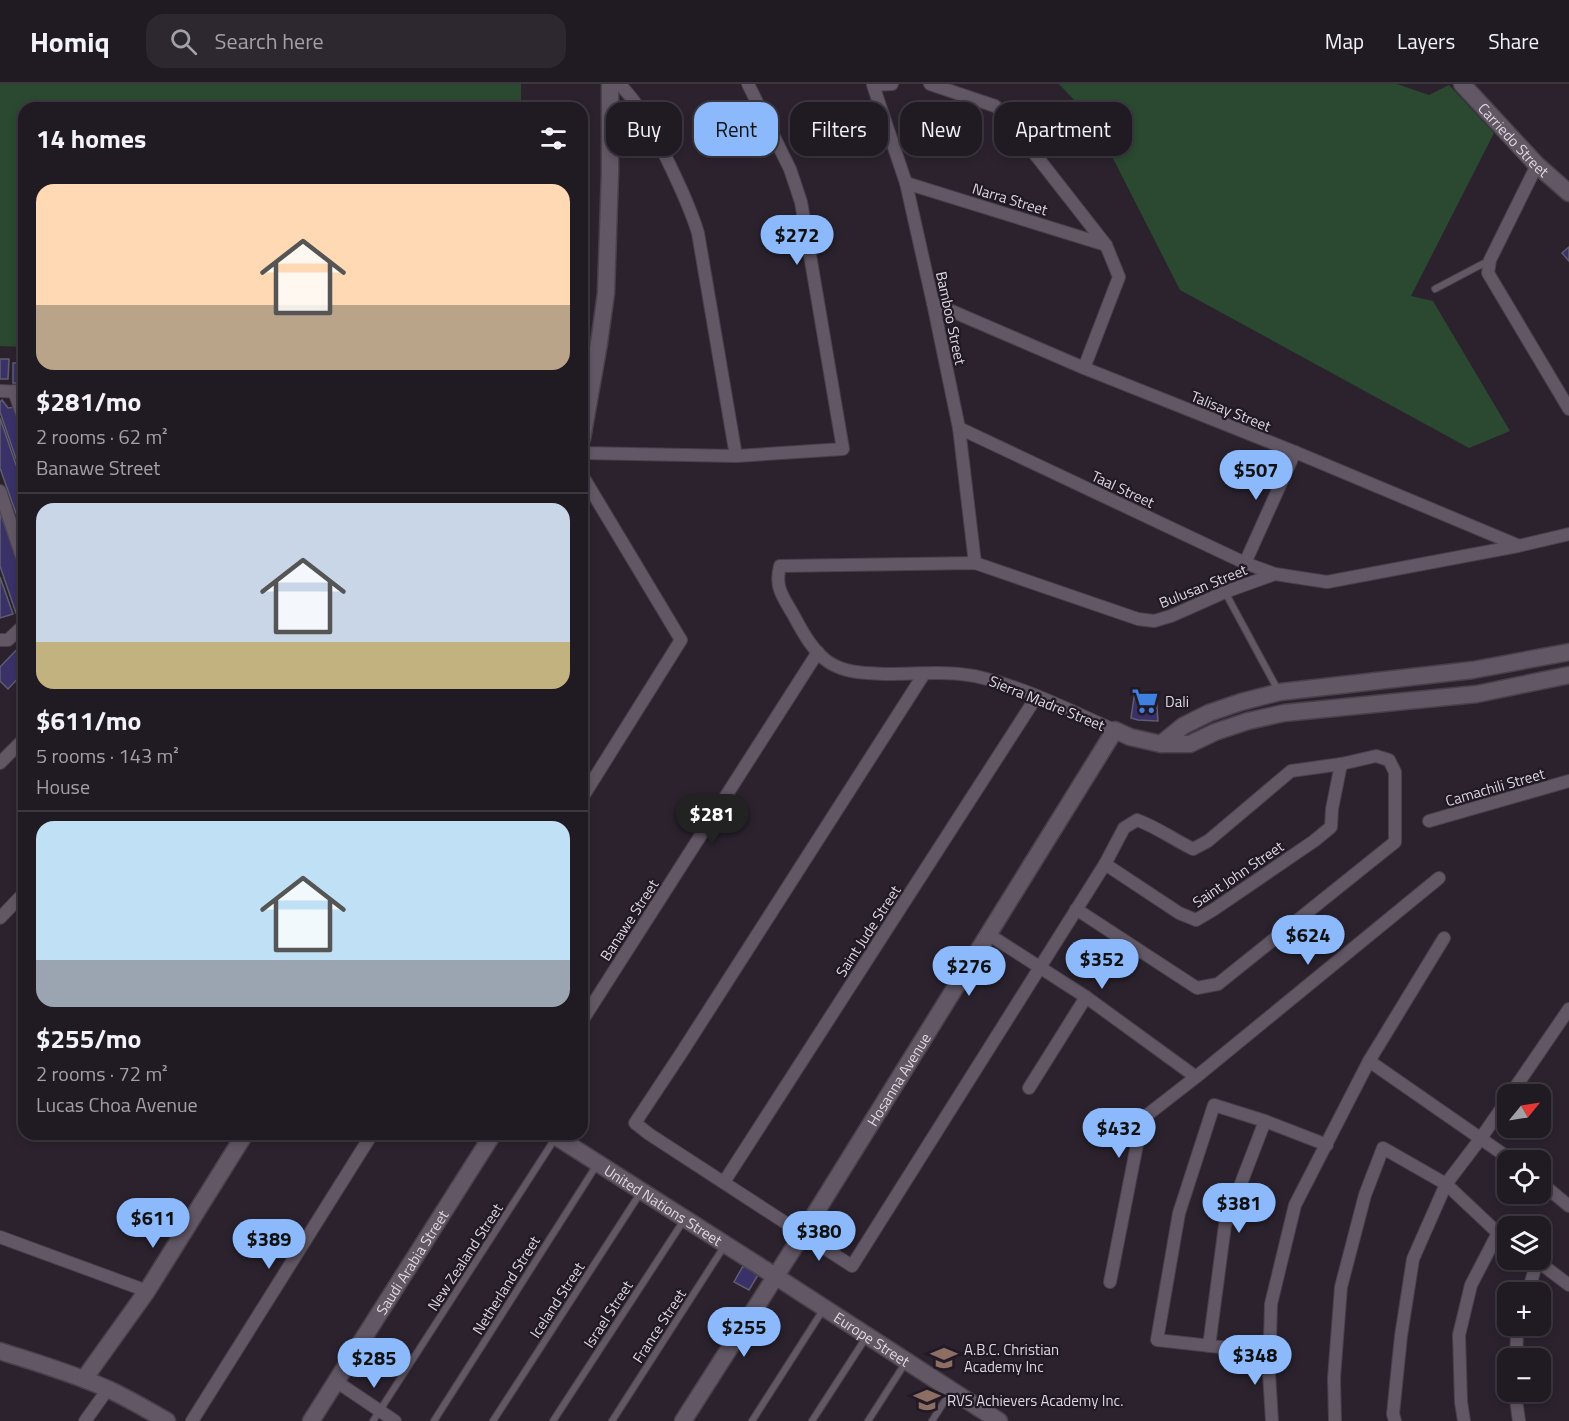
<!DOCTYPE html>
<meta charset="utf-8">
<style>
:root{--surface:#201a22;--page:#2d272f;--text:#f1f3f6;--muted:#a2a1a5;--line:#3d3840;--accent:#8bb9fc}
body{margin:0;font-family:"Titillium Web",sans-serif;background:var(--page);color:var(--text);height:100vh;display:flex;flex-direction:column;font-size:22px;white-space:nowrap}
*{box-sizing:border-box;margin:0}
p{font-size:20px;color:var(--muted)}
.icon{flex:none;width:33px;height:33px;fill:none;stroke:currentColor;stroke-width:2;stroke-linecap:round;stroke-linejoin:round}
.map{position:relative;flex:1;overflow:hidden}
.side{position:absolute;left:18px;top:18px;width:570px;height:1038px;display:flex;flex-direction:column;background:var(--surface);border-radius:18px;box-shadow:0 3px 9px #0003,0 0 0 2px var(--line)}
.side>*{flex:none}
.banner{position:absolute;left:606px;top:18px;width:570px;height:54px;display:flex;gap:12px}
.needle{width:39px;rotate:60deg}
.controls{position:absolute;left:1497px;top:1000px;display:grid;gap:12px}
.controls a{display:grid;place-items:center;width:54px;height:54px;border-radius:12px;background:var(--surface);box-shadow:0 3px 9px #0003,0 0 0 2px var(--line);font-size:30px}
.price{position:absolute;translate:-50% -51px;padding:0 14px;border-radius:21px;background:var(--accent);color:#111;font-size:20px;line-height:39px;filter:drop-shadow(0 2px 3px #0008)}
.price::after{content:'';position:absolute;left:50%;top:36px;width:18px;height:14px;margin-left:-9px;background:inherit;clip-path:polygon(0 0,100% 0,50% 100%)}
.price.active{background:#222;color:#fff}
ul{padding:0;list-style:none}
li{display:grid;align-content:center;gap:12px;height:318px;padding:0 18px}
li+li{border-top:2px solid var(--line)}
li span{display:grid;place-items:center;height:186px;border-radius:18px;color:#555}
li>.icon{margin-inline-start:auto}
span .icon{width:108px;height:108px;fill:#fffc;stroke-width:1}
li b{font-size:26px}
h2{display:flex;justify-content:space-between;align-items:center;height:72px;padding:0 18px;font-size:26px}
.chip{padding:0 21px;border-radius:18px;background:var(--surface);box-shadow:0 3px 9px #0003,0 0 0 2px var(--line);font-size:21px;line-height:54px}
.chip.active{background:var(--accent);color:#111}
header{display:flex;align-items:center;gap:36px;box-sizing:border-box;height:84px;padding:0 30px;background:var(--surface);border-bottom:2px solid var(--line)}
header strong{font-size:28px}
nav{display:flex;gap:33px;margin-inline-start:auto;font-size:21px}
.search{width:420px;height:54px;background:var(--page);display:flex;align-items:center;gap:15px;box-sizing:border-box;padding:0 21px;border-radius:18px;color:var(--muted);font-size:22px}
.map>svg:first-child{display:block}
</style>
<header>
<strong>Homiq</strong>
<div class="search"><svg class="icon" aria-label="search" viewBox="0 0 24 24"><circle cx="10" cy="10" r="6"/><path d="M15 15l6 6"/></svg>Search here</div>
<nav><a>Map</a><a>Layers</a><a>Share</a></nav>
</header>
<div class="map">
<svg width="1569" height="1337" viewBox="0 0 1569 1337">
<rect width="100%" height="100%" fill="#2b222e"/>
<g fill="#2a4930">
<polygon points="0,0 521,0 521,24 24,24 24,263 0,262"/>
<polygon points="1059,0 1397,0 1429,11 1449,1 1494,49 1411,212 1433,217 1510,347 1469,364 1180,206 1094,37"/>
</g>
<g fill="#3a3169" stroke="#5f5e6f" stroke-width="1.5">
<polygon points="1569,163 1569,177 1562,169"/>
<polygon points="0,275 9,275 8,295 0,295"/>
<rect x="13" y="279" width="11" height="20"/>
<polygon points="2,316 8,324 16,323 24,348 24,398 0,328 0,318"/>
<polygon points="0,334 24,404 24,452 0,384"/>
<polygon points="0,428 24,497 24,526 16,529 0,482"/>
<polygon points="0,493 13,530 0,534"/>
<polygon points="24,558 24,588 8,605 0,597 0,583"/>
<polygon points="1135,607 1156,610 1158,637 1138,636 1131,634"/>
<polygon points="743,1182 758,1191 749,1206 734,1198"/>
</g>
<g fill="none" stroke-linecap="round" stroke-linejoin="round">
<g stroke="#49404b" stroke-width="8">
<g id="lane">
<polyline points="1435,205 1490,176"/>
<polyline points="1225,508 1279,608"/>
<polyline points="373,1337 556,1053"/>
<polyline points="434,1337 598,1079"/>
<polyline points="493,1337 641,1108"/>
<polyline points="553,1337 684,1136"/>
<polyline points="612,1337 725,1161"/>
<polyline points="752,1337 823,1226"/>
<polyline points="812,1337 867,1252"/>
<polyline points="868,1337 906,1278"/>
<polyline points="932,1337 951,1307"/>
</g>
</g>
<g stroke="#49404b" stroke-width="14">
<g id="street">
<path d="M 619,0 C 639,19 650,43 663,67 C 676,94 689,120 698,149 L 736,372"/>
<polyline points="892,0 873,1 906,99 933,219 959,344 975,479"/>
<polyline points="930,0 995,22 1002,28 1106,161 1119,193 1084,284"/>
<polyline points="1537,81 1490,176 1488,189 1569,325"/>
<polyline points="906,99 1106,161"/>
<polyline points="933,219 1084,284 1295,368 1517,461"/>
<polyline points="0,307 24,308"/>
<polyline points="14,307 24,336"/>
<polyline points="959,344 1245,479 1275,490"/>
<polyline points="582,369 736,372 843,365 801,118 790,85 748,0"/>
<polyline points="582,391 681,556 582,714"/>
<polyline points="0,407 24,479"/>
<polyline points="1245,479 1295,368"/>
<polyline points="0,556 8,556 24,541"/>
<path d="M 924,590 L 682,968 L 635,1039 L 649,1050 L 852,1182 L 1105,780 L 1124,744 L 1137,736 C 1157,743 1174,756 1193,765 L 1208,757 L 1291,687 L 1341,680 L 1376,672 L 1389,676 L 1395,688 L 1395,758 L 1218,900 L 1197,904 L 1076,825"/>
<path d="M 1115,646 C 1072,628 1029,605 983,594 C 953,586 919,590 888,590 C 868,589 848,590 830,579 C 814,569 803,549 794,532 C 784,514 774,504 780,482 L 975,479 L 1138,535 L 1154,537 L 1171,532 L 1225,508 L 1275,490 L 1327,498 L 1518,462 L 1569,450"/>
<polyline points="0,679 24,655"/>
<polyline points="1429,737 1569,697"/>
<polyline points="1105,780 1179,829 1196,836 1213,826 1314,757 1331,743 1332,725 1341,680"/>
<polyline points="0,834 24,809"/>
<polyline points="988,850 1086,913 1196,993"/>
<polyline points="582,937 818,568"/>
<polyline points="1369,977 1513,1077"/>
<polyline points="1029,1004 1086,913"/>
<polyline points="1510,1011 1569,925"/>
<polyline points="724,1098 1037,612"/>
<polyline points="1540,1098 1569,1122"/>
<polyline points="0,1153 147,1207"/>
<polyline points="1536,1176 1569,1201"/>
<polyline points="1110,1198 1142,1035 1196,993 1439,794"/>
<polyline points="1528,1209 1537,1177"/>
<polyline points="1209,1262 1225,1141 1265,1037"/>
<polyline points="1270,1266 1247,1266 1157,1256 1179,1129 1214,1021 1265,1037 1327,1061"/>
<polyline points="1516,1275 1517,1250 1519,1242"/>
<polyline points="337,1298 395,1337"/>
<polyline points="1515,1308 1519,1337"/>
<polyline points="85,1337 108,1305"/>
<polyline points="192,1337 372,1050"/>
<polyline points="1272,1337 1269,1289 1271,1220 1295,1121 1369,977 1444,854"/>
<polyline points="1335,1337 1334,1294 1341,1203 1365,1111 1383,1064 1446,1100 1498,1149 1508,1156"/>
<polyline points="1395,1337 1393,1330 1401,1252 1413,1175 1446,1100 1481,1054 1508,1015"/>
<polyline points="1464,1337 1461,1318 1459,1251 1471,1201 1498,1149"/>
</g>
</g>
<g stroke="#49404b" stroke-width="19">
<g id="secondary">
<path id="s1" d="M 1462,0 L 1537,81 L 1569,109"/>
<polyline points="582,355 599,259 606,209 610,88 610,0"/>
<polyline points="1161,660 1183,642 1209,629 1241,618 1280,608 1473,586 1569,568"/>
<path id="s2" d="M 552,1050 L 775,1192 L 999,1337"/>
<path d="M 0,1267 C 37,1279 75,1290 110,1306 C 129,1315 148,1326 167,1337"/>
<polyline points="84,1295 147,1207 245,1050"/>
<path id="s3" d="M 311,1337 L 493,1050"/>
<path id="s4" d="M 683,1337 L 795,1162 L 1115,646 L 1130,653 L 1161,660 L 1190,660 L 1215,648 L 1248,637 L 1284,629 L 1477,610 L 1569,591"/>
</g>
</g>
<use href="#lane" stroke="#625765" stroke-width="6"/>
<use href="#street" stroke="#625765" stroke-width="12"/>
<use href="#secondary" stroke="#625765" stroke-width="16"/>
</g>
<defs>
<g id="supermarket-bare" transform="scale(2.07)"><path d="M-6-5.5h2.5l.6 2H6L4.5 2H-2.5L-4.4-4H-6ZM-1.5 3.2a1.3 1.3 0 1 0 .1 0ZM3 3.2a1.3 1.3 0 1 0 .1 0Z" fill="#3f7fe0" stroke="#211925" stroke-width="2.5" paint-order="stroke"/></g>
<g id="school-bare" transform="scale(2.07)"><path d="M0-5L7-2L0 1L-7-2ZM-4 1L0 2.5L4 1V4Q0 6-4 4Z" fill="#8d6e63" stroke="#211925" stroke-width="2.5" paint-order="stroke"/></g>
</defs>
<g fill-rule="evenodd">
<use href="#supermarket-bare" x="1145" y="617"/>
<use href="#school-bare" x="944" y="1274"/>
<use href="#school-bare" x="927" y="1316"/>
</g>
<g text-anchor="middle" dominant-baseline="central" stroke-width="4.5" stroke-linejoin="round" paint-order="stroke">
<g font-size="15" fill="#ded8e0" stroke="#211925">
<text stroke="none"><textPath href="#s1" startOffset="76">Carriedo Street</textPath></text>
<text transform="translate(1010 115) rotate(17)">Narra Street</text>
<text transform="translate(951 234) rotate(78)">Bamboo Street</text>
<text transform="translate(1231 327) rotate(22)">Talisay Street</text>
<text transform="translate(1123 405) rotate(25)">Taal Street</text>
<text transform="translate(1203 502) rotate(-22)">Bulusan Street</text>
<text transform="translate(1047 619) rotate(22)">Sierra Madre Street</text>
<text transform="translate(1495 703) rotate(-16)">Camachili Street</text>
<text transform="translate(1238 790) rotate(-34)">Saint John Street</text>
<text transform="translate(629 836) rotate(-57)">Banawe Street</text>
<text transform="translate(868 847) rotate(-57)">Saint Jude Street</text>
<text stroke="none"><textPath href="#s4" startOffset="404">Hosanna Avenue</textPath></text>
<text stroke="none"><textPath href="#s2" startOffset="132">United Nations Street</textPath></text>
<text transform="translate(465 1173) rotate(-57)">New Zealand Street</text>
<text stroke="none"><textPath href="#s3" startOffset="188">Saudi Arabia Street</textPath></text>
<text transform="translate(506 1201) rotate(-58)">Netherland Street</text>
<text transform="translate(557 1216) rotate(-57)">Iceland Street</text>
<text transform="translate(608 1230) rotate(-57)">Israel Street</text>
<text transform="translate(659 1242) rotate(-57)">France Street</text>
<text stroke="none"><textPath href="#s2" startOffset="380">Europe Street</textPath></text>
</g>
<g font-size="15" fill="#ded8e0" stroke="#211925" text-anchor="start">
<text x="1165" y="617">Dali</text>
<text x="964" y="1265">A.B.C. Christian<tspan x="964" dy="17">Academy Inc</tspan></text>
<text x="947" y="1316">RVS Achievers Academy Inc.</text>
</g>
</g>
</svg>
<div class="controls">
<a><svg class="needle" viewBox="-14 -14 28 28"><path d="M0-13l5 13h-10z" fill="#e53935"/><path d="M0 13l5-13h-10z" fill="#a2a1a5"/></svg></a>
<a><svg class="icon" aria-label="locate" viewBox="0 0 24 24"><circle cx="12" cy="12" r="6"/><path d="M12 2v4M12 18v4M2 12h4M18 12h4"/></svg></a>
<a><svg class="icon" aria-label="layers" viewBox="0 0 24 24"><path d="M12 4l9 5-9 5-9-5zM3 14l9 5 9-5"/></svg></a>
<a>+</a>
<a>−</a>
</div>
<b class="price" style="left:797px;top:182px">$272</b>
<b class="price" style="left:1256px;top:417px">$507</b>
<b class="price active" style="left:712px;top:761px">$281</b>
<b class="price" style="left:1308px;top:882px">$624</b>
<b class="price" style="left:1102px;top:906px">$352</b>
<b class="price" style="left:969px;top:913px">$276</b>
<b class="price" style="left:1119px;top:1075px">$432</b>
<b class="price" style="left:1239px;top:1150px">$381</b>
<b class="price" style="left:153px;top:1165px">$611</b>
<b class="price" style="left:819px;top:1178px">$380</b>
<b class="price" style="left:269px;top:1186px">$389</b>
<b class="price" style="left:744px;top:1274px">$255</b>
<b class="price" style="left:1255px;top:1302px">$348</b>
<b class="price" style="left:374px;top:1305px">$285</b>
<div class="banner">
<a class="chip">Buy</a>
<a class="chip active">Rent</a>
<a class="chip">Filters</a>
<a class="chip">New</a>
<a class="chip">Apartment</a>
</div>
<section class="side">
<h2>14 homes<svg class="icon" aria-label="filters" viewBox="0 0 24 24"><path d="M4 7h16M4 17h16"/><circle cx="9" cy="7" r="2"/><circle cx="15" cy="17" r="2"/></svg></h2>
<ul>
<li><span style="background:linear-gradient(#ffd9b3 65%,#b9a48a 0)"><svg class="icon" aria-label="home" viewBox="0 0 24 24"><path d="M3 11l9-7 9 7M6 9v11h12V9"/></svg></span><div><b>$281/mo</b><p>2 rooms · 62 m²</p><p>Banawe Street</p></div></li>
<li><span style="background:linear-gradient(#c9d6e8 75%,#c2b280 0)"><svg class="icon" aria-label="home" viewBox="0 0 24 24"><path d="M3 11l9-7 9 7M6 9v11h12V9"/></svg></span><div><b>$611/mo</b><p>5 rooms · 143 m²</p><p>House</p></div></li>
<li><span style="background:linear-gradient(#bfe0f5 75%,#9aa5b1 0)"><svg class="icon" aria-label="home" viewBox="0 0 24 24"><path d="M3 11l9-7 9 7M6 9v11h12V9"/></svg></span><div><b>$255/mo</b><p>2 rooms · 72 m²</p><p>Lucas Choa Avenue</p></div></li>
</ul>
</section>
</div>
